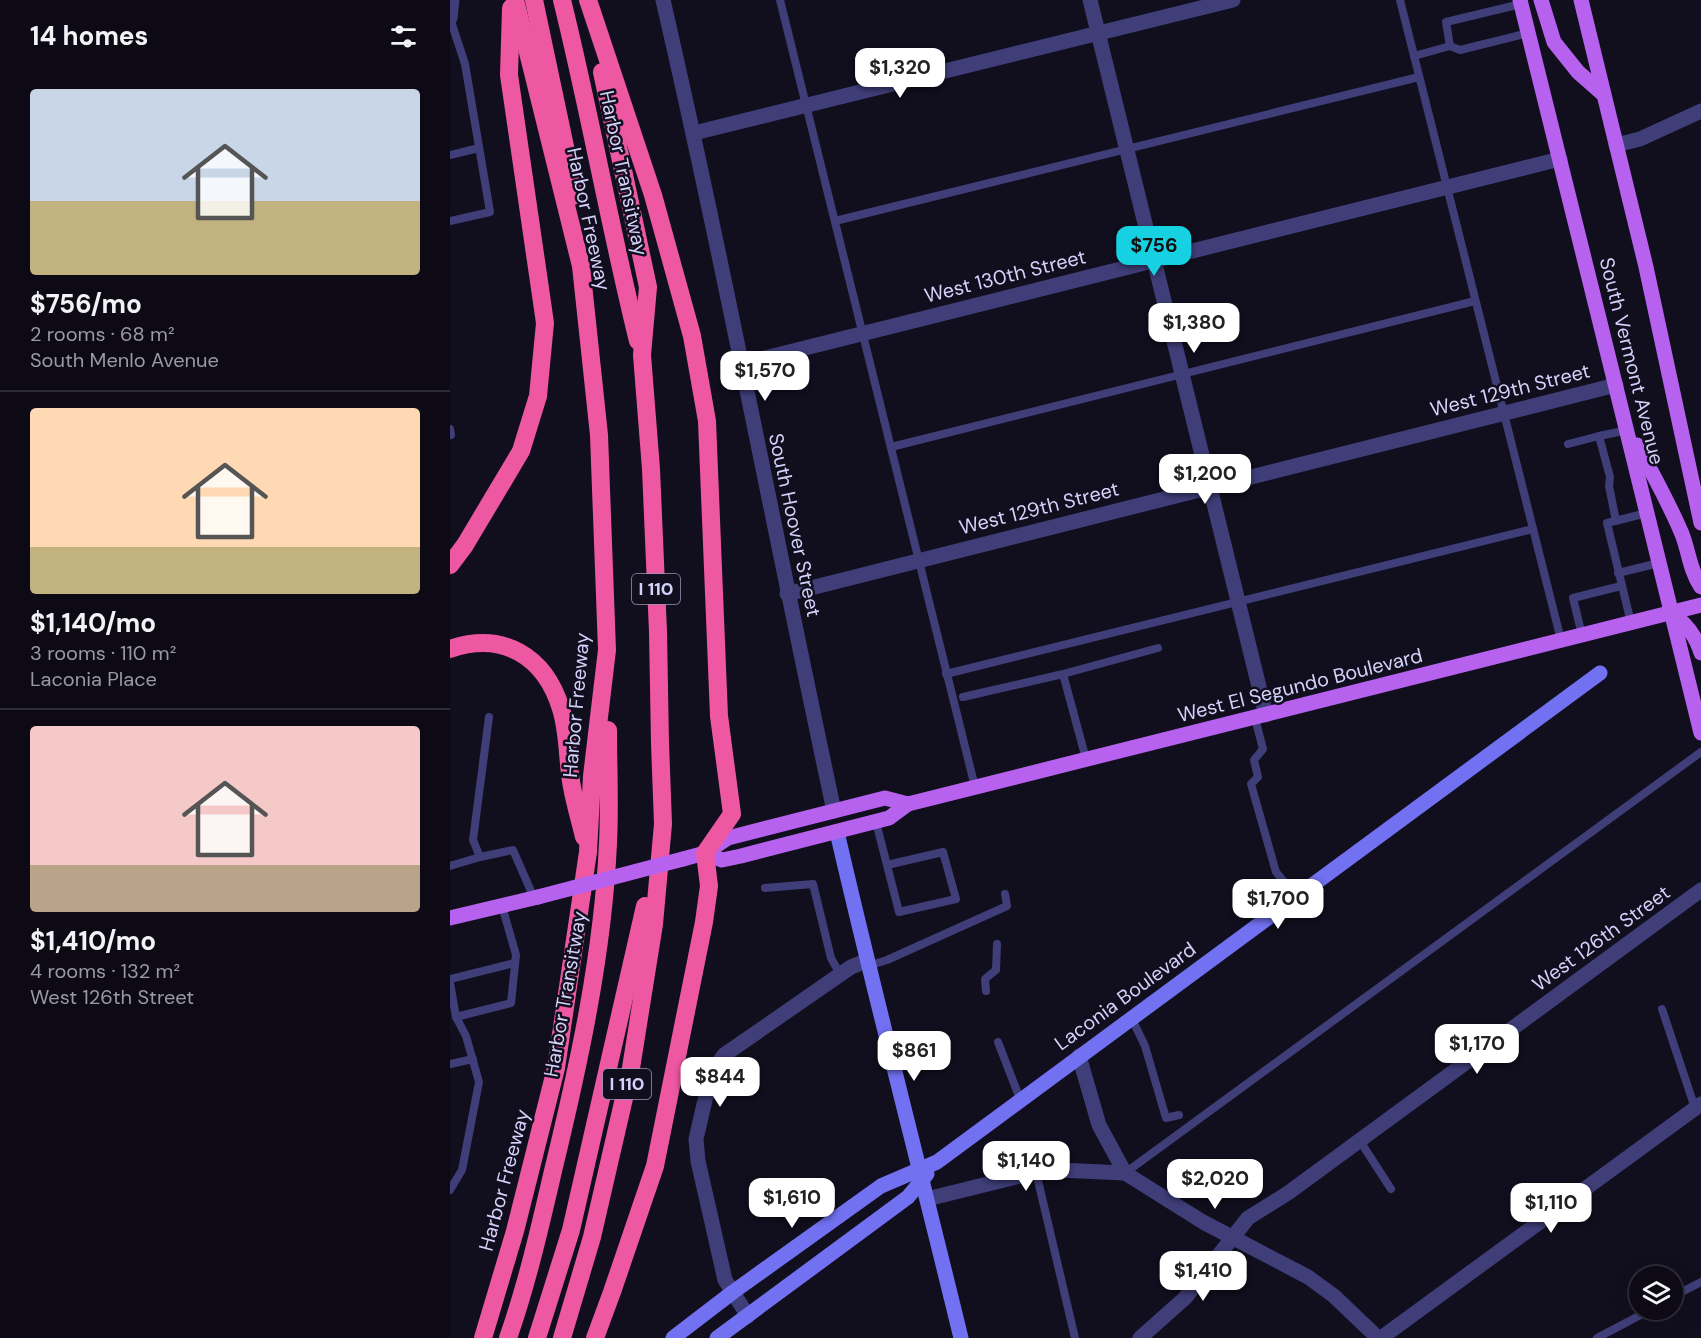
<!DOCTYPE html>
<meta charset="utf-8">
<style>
:root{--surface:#0d0a16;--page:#16131f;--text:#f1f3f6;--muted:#9a9aa1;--line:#2d2b35;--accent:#16d1e1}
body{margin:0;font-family:"DM Sans",sans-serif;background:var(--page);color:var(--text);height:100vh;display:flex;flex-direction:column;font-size:22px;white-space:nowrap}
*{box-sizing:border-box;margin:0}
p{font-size:20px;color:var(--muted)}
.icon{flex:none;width:33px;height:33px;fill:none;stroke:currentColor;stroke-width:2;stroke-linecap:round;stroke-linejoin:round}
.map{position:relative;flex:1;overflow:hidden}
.drawer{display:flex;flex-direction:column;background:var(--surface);width:450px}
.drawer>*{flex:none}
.controls{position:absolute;left:1179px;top:1266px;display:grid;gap:12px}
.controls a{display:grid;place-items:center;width:54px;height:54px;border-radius:50%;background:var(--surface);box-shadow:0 6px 24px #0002,0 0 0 2px var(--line);font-size:30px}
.price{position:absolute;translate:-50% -51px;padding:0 14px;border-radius:12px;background:#fff;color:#222;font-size:20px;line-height:39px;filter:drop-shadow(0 2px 3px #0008)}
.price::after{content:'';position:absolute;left:50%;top:36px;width:18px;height:14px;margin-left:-9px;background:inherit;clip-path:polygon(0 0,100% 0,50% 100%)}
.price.active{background:var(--accent);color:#111}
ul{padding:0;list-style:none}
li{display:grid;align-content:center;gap:12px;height:318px;padding:0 30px}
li+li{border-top:2px solid var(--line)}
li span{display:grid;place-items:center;height:186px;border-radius:6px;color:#555}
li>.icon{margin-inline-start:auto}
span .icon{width:108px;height:108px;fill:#fffc;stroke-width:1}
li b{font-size:26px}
h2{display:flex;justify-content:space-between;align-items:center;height:72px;padding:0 30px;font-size:26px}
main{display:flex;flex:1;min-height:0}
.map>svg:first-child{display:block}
</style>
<main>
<section class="drawer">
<h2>14 homes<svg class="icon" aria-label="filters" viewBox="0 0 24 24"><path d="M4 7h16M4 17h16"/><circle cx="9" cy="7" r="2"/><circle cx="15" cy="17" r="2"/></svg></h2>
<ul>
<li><span style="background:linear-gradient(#c9d6e8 60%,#c2b280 0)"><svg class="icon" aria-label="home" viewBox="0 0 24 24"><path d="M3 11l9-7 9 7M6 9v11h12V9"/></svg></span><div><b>$756/mo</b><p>2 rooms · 68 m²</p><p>South Menlo Avenue</p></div></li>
<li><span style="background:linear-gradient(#ffd9b3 75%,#c2b280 0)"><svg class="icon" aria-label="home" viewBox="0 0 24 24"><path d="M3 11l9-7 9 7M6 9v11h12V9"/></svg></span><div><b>$1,140/mo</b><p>3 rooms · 110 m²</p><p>Laconia Place</p></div></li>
<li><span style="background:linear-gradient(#f6c9c9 75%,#b9a48a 0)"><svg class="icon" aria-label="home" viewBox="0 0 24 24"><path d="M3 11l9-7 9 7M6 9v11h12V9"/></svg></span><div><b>$1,410/mo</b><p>4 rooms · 132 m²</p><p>West 126th Street</p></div></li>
</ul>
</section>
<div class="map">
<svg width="1251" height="1338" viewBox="0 0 1251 1338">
<rect width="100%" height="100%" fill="#110e1e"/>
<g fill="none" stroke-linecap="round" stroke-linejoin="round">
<g stroke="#3f3e79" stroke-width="8">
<polyline points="330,0 525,787"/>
<polyline points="950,0 1111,640"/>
<polyline points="1071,4 996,22 1000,46 1010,50 1079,33"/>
<polyline points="0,18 15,64 40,212 0,221"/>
<polyline points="964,56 1000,46"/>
<polyline points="0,155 29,148"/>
<polyline points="385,221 969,77"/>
<polyline points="0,429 1,435"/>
<polyline points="1149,436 1178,430"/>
<polyline points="1118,444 1149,436 1160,477 1159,486 1166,521"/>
<polyline points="441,447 1025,301"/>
<polyline points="1168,573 1209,563"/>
<polyline points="1181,623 1157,523 1197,513"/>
<polyline points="1132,635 1123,598 1171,586"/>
<polyline points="496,674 1083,529"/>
<polyline points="613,674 636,759"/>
<polyline points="513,697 613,674 708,648"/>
<polyline points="39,717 23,840 30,857 63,850 84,898"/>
<polyline points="805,718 813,749 804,760 808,777 801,784 826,872 846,896"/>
<polyline points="426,822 449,912 506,899 493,852 437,865"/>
<polyline points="0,866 30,857"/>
<polyline points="315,888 363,884 381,958 390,974"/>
<polyline points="418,966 437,960 557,906 555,894"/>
<polyline points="0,979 65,963"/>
<polyline points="0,983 6,1017 61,1003 66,955 52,906"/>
<polyline points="536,991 535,979 546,970 547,944"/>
<polyline points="1212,1009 1245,1108"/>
<polyline points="681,1017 695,1046 716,1118 729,1115"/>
<polyline points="548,1042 570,1099"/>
<polyline points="0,1064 23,1059"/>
<polyline points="910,1141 941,1189"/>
<polyline points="586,1172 625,1338"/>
<polyline points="675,1173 1251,752"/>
<polyline points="0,1190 12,1170 29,1082 16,1036 6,1017"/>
<polyline points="1222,1297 1251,1282"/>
<polyline points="1147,1338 1200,1310"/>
</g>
<g stroke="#3f3e79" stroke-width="15">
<path d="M 213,0 C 275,269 326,541 384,811"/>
<polyline points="640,0 816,715"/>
<polyline points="0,18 2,0"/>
<polyline points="244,133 783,0"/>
<polyline points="1166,145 1190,139 1251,111"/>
<polyline points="291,364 1110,159"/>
<polyline points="337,594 1166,385"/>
<polyline points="629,1056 649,1125 675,1173 753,1222 858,1277 884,1296 928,1338"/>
<polyline points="477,1199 586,1172 609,1170 675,1173"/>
<polyline points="298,1316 275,1280 248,1161 246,1139 261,1074 274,1055 401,967 416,961"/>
<polyline points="690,1338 735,1298 798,1218 838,1193 1251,890"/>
<polyline points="931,1338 1251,1104"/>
</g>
<g stroke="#7171f1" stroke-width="15">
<path d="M 387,832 C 426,1001 470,1169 511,1338"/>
<polyline points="223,1338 283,1292 431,1186 487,1162 1150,673"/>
<polyline points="267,1338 458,1197 477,1174"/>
</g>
<g stroke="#b762ef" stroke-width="15">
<path d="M 1070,0 C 1131,244 1191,489 1251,733"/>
<polyline points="1091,0 1104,42 1128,72 1153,94"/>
<polyline points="1131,0 1196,267 1251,523"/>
<path d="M 1187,445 C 1203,474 1219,503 1232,534 C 1239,552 1240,571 1251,587"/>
<path d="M 1221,613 C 1236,623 1246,636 1251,653"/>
<polyline points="255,853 272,860 291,856 439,818 458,804 1251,605"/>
<polyline points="233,859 255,853 278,838 435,798 458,804"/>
<polyline points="0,918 88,897"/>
</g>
<g stroke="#ee58a3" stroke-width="18">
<polyline points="84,0 120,170 123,196"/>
<path d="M 112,0 C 140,113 160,228 188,341"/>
<polyline points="138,0 203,195 242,336 257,421 269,716 282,814 255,853 259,886 254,922 205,1166 162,1292 145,1338"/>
<polyline points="0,565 15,545 71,451 88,396 95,323 59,75 61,8"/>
<path d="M 0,649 C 53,631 95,656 111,709 C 119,734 117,762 122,787 C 125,804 130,820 134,837"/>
<polyline points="33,1338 65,1231 106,1068 138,852 142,776 157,650 149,435 131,266 65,0"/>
<path d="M 58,1338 C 77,1284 90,1227 103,1171 C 129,1064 153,954 158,843 C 160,806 158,767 158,730"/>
<polyline points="87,1338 121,1230 195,906"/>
<polyline points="112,1338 142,1237 181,1068 204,924 213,824 210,743 208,632 201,469 192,355 198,287 152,72"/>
</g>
<polyline stroke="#b762ef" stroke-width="15" points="88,897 233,859"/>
</g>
<g text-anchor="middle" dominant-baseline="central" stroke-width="5" stroke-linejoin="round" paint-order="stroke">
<g fill="#110e1e" stroke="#9a96b8" stroke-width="1.5">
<rect x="182" y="574" width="48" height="30" rx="4.5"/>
<rect x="153" y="1069" width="48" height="30" rx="4.5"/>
</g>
<g font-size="18" font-weight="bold" fill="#d4d1fa">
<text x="206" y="589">I 110</text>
<text x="177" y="1084">I 110</text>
</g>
<g font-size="20" fill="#d4d1fa" stroke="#110e1e">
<text transform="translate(174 173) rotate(78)">Harbor Transitway</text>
<text transform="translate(139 219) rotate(78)">Harbor Freeway</text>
<text transform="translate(555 276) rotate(-14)">West 130th Street</text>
<text transform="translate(1182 361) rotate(76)">South Vermont Avenue</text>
<text transform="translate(1060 390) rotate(-14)">West 129th Street</text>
<text transform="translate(589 508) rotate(-14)">West 129th Street</text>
<text transform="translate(345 525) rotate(78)">South Hoover Street</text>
<text transform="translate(850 685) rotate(-14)">West El Segundo Boulevard</text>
<text transform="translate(126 705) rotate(-85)">Harbor Freeway</text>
<text transform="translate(1151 938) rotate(-36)">West 126th Street</text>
<text transform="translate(115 994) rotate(-80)">Harbor Transitway</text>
<text transform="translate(675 996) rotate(-36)">Laconia Boulevard</text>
<text transform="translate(54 1180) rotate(-75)">Harbor Freeway</text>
</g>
</g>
</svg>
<div class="controls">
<a><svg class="icon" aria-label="layers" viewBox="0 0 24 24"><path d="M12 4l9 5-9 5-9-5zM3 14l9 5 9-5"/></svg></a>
</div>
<b class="price" style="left:450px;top:99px">$1,320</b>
<b class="price active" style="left:704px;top:277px">$756</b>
<b class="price" style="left:744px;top:354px">$1,380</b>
<b class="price" style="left:315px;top:402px">$1,570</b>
<b class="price" style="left:755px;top:505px">$1,200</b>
<b class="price" style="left:828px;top:930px">$1,700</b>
<b class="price" style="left:1027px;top:1075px">$1,170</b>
<b class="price" style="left:464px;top:1082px">$861</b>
<b class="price" style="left:270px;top:1108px">$844</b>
<b class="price" style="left:576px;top:1192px">$1,140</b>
<b class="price" style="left:765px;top:1210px">$2,020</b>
<b class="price" style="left:342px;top:1229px">$1,610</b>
<b class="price" style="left:1101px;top:1234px">$1,110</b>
<b class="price" style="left:753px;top:1302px">$1,410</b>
</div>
</main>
